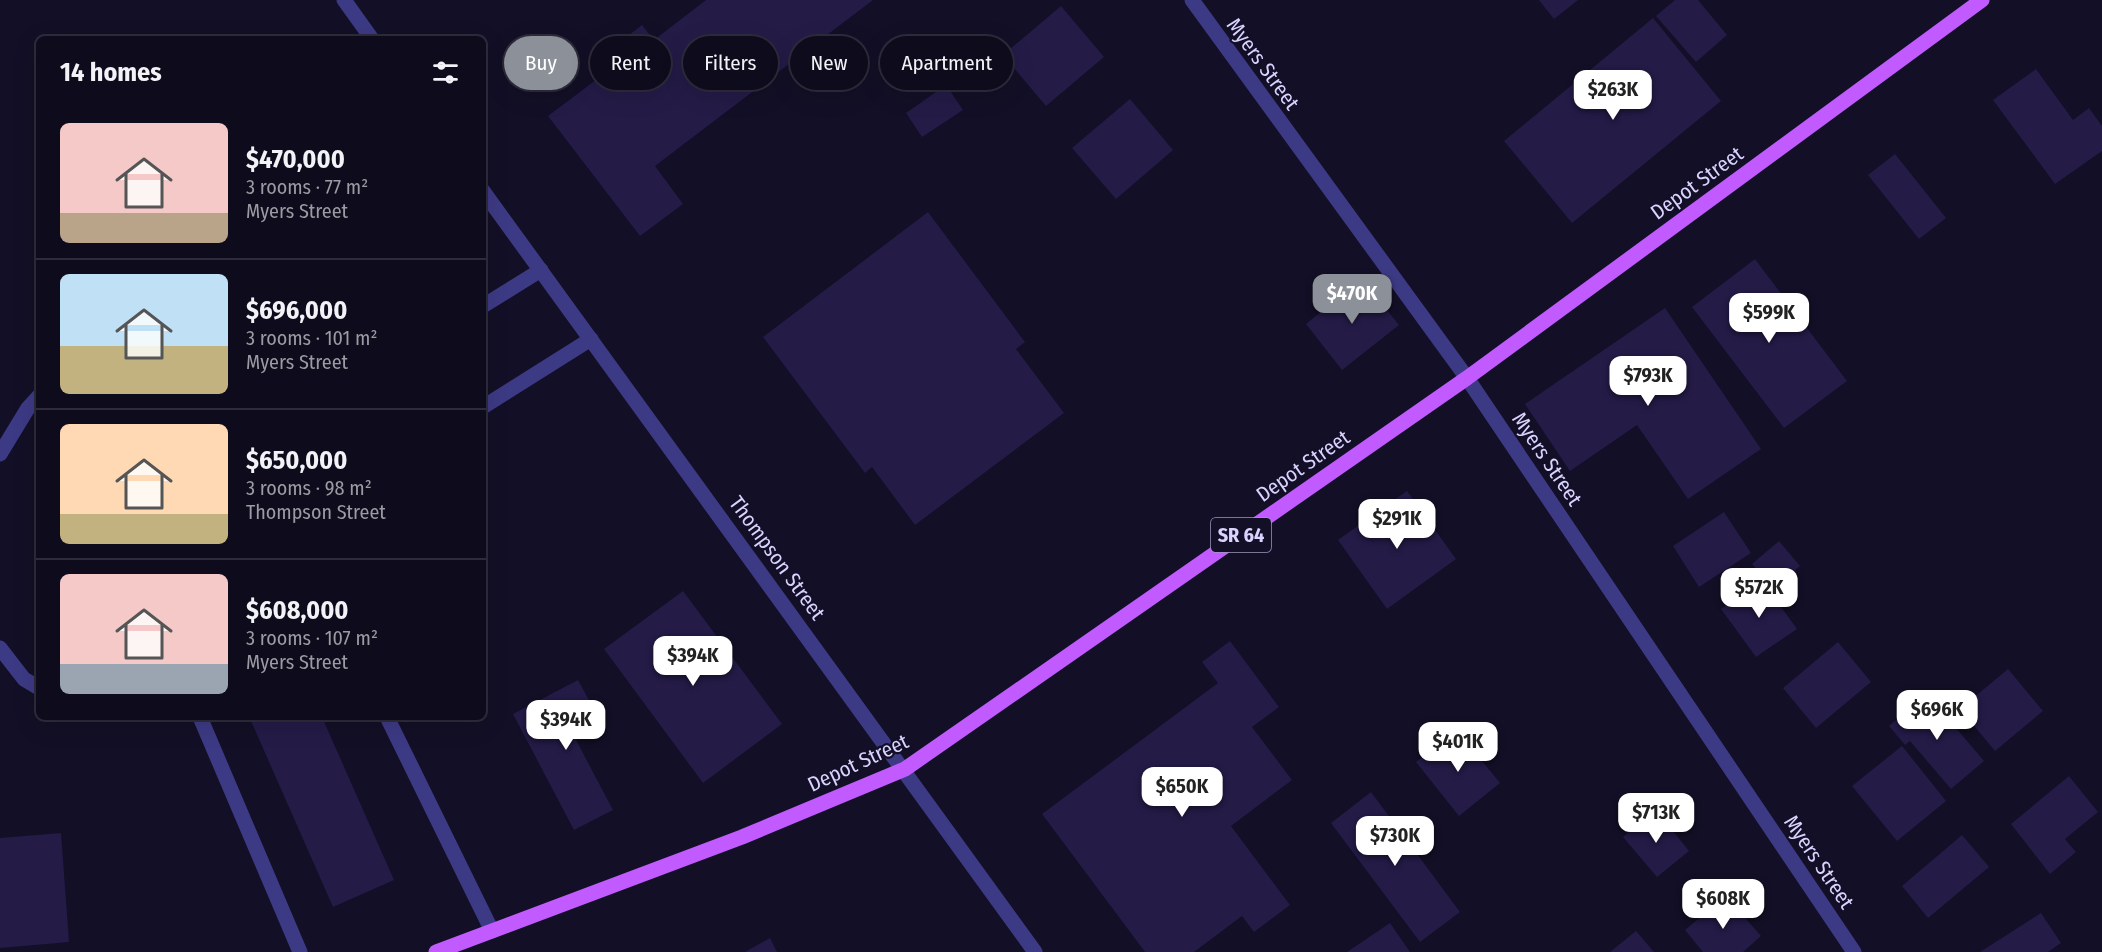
<!DOCTYPE html>
<meta charset="utf-8">
<style>
:root{--surface:#0e0b1c;--page:#171425;--text:#f1f3f6;--muted:#9b9ba3;--line:#2e2b3b;--accent:#8c9099}
body{margin:0;font-family:"Fira Sans Condensed",sans-serif;background:var(--page);color:var(--text);height:100vh;display:flex;flex-direction:column;font-size:22px;white-space:nowrap}
*{box-sizing:border-box;margin:0}
p{font-size:20px;color:var(--muted)}
.icon{flex:none;width:33px;height:33px;fill:none;stroke:currentColor;stroke-width:2;stroke-linecap:round;stroke-linejoin:round}
.map{position:relative;flex:1;overflow:hidden}
.panel{position:absolute;left:36px;top:36px;width:450px;height:684px;display:flex;flex-direction:column;background:var(--surface);border-radius:9px;box-shadow:0 6px 24px #0002,0 0 0 2px var(--line)}
.panel>*{flex:none}
.guide{position:absolute;left:504px;top:36px;width:570px;height:54px;display:flex;gap:12px}
.price{position:absolute;translate:-50% -51px;padding:0 14px;border-radius:12px;background:#fff;color:#222;font-size:20px;line-height:39px;filter:drop-shadow(0 2px 3px #0008)}
.price::after{content:'';position:absolute;left:50%;top:36px;width:18px;height:14px;margin-left:-9px;background:inherit;clip-path:polygon(0 0,100% 0,50% 100%)}
.price.selected{background:var(--accent);color:#fff}
ul{padding:0;list-style:none}
li{display:flex;align-items:center;gap:18px;height:150px;padding:0 24px}
li+li{border-top:2px solid var(--line)}
li span{display:grid;place-items:center;flex:none;width:168px;height:120px;border-radius:9px;color:#555}
li>.icon{margin-inline-start:auto}
span .icon{width:72px;height:72px;fill:#fffc;stroke-width:1}
li b{font-size:26px}
h2{display:flex;justify-content:space-between;align-items:center;height:72px;padding:0 24px;font-size:26px}
.pill{padding:0 21px;border-radius:27px;background:var(--surface);box-shadow:0 6px 24px #0002,0 0 0 2px var(--line);font-size:21px;line-height:54px}
.pill.selected{background:var(--accent);color:#fff}
.map>svg:first-child{display:block}
</style>
<div class="map">
<svg width="2102" height="952" viewBox="0 0 2102 952">
<rect width="100%" height="100%" fill="#130f26"/>
<g fill="#241b47">
<polygon points="706,0 873,0 655,166 683,204 640,236 548,116 625,58 616,45 642,25 654,40"/>
<polygon points="1539,0 1578,0 1554,19"/>
<polygon points="1675,0 1698,0 1727,35 1696,62 1656,16"/>
<polygon points="1061,6 1104,57 1046,106 1003,55"/>
<polygon points="1653,18 1721,101 1572,223 1504,141"/>
<polygon points="2036,69 2073,120 2089,108 2102,126 2102,151 2055,184 1993,100"/>
<polygon points="946,85 963,110 922,137 906,113"/>
<polygon points="1130,99 1173,150 1116,199 1072,148"/>
<polygon points="1895,154 1946,218 1919,239 1868,175"/>
<polygon points="928,212 1025,342 1016,349 1064,413 915,525 872,467 865,473 763,337"/>
<polygon points="1755,259 1847,381 1784,428 1692,307"/>
<polygon points="1362,279 1399,325 1342,370 1306,324"/>
<polygon points="1665,308 1761,449 1688,499 1637,425 1570,471 1525,404"/>
<polygon points="1407,491 1456,559 1387,609 1338,540"/>
<polygon points="1724,512 1751,553 1699,587 1673,546"/>
<polygon points="1779,541 1800,566 1773,589 1752,564"/>
<polygon points="1762,580 1797,629 1756,657 1721,609"/>
<polygon points="683,591 782,724 703,783 604,649"/>
<polygon points="1230,641 1279,707 1252,727 1292,780 1231,826 1290,905 1254,932 1242,916 1194,952 1145,952 1042,814 1218,683 1202,662"/>
<polygon points="1838,642 1871,682 1816,728 1783,688"/>
<polygon points="2008,669 2043,711 1995,751 1960,709"/>
<polygon points="578,680 603,726 576,740 613,810 574,830 513,714"/>
<polygon points="1927,694 1984,761 1951,789 1910,741 1905,745 1889,726"/>
<polygon points="260,717 322,717 394,880 333,907 251,721"/>
<polygon points="1457,730 1500,783 1459,816 1416,762"/>
<polygon points="1902,746 1946,801 1897,841 1852,786"/>
<polygon points="2069,776 2098,812 2065,839 2076,852 2050,874 2011,824"/>
<polygon points="1371,792 1460,912 1420,942 1331,823"/>
<polygon points="1656,810 1689,851 1657,877 1623,837"/>
<polygon points="61,833 69,942 0,948 0,838"/>
<polygon points="1962,835 1989,867 1928,918 1902,886"/>
<polygon points="1726,896 1761,936 1743,952 1703,952 1685,930"/>
<polygon points="2041,913 2061,943 2048,952 1980,952"/>
<polygon points="1390,923 1410,952 1347,952"/>
<polygon points="1636,931 1654,952 1610,952"/>
<polygon points="770,938 777,952 745,952"/>
</g>
<g fill="none" stroke-linecap="round" stroke-linejoin="round">
<g stroke="#3d3a85" stroke-width="15">
<polyline points="483,306 541,270"/>
<polyline points="483,407 591,339"/>
<polyline points="0,454 28,408 39,396"/>
<polyline points="0,648 24,679 39,688"/>
<polyline points="200,717 300,952"/>
<polyline points="387,717 492,931"/>
</g>
<g stroke="#3d3a85" stroke-width="15">
<polyline points="344,0 372,39"/>
<polyline points="1192,0 1467,378 1854,952"/>
<polyline points="483,191 1035,952"/>
</g>
<polyline stroke="#c25bff" stroke-width="15" points="436,952 742,837 905,769 1467,378 1982,0"/>
</g>
<g text-anchor="middle" dominant-baseline="central" stroke-width="4.5" stroke-linejoin="round" paint-order="stroke">
<rect fill="#130f26" stroke="#9e99be" stroke-width="1.5" x="1211" y="518" width="60" height="34" rx="4.5"/>
<g font-size="20" font-weight="bold" fill="#d9d4ff">
<text x="1241" y="535">SR 64</text>
</g>
<g font-size="21" fill="#d9d4ff" stroke="#130f26">
<text transform="translate(1263 64) rotate(54)">Myers Street</text>
<text transform="translate(1697 183) rotate(-36)">Depot Street</text>
<text transform="translate(1547 459) rotate(56)">Myers Street</text>
<text transform="translate(1303 466) rotate(-35)">Depot Street</text>
<text transform="translate(777 558) rotate(54)">Thompson Street</text>
<text transform="translate(858 763) rotate(-25)">Depot Street</text>
<text transform="translate(1819 862) rotate(56)">Myers Street</text>
</g>
</g>
</svg>
<b class="price" style="left:1613px;top:121px">$263K</b>
<b class="price selected" style="left:1352px;top:325px">$470K</b>
<b class="price" style="left:1769px;top:344px">$599K</b>
<b class="price" style="left:1648px;top:407px">$793K</b>
<b class="price" style="left:1397px;top:550px">$291K</b>
<b class="price" style="left:1759px;top:619px">$572K</b>
<b class="price" style="left:693px;top:687px">$394K</b>
<b class="price" style="left:1937px;top:741px">$696K</b>
<b class="price" style="left:566px;top:751px">$394K</b>
<b class="price" style="left:1458px;top:773px">$401K</b>
<b class="price" style="left:1182px;top:818px">$650K</b>
<b class="price" style="left:1656px;top:844px">$713K</b>
<b class="price" style="left:1395px;top:867px">$730K</b>
<b class="price" style="left:1723px;top:930px">$608K</b>
<div class="guide">
<a class="pill selected">Buy</a>
<a class="pill">Rent</a>
<a class="pill">Filters</a>
<a class="pill">New</a>
<a class="pill">Apartment</a>
</div>
<section class="panel">
<h2>14 homes<svg class="icon" aria-label="filters" viewBox="0 0 24 24"><path d="M4 7h16M4 17h16"/><circle cx="9" cy="7" r="2"/><circle cx="15" cy="17" r="2"/></svg></h2>
<ul>
<li><span style="background:linear-gradient(#f6c9c9 75%,#b9a48a 0)"><svg class="icon" aria-label="home" viewBox="0 0 24 24"><path d="M3 11l9-7 9 7M6 9v11h12V9"/></svg></span><div><b>$470,000</b><p>3 rooms · 77 m²</p><p>Myers Street</p></div></li>
<li><span style="background:linear-gradient(#bfe0f5 60%,#c2b280 0)"><svg class="icon" aria-label="home" viewBox="0 0 24 24"><path d="M3 11l9-7 9 7M6 9v11h12V9"/></svg></span><div><b>$696,000</b><p>3 rooms · 101 m²</p><p>Myers Street</p></div></li>
<li><span style="background:linear-gradient(#ffd9b3 75%,#c2b280 0)"><svg class="icon" aria-label="home" viewBox="0 0 24 24"><path d="M3 11l9-7 9 7M6 9v11h12V9"/></svg></span><div><b>$650,000</b><p>3 rooms · 98 m²</p><p>Thompson Street</p></div></li>
<li><span style="background:linear-gradient(#f6c9c9 75%,#9aa5b1 0)"><svg class="icon" aria-label="home" viewBox="0 0 24 24"><path d="M3 11l9-7 9 7M6 9v11h12V9"/></svg></span><div><b>$608,000</b><p>3 rooms · 107 m²</p><p>Myers Street</p></div></li>
</ul>
</section>
</div>
